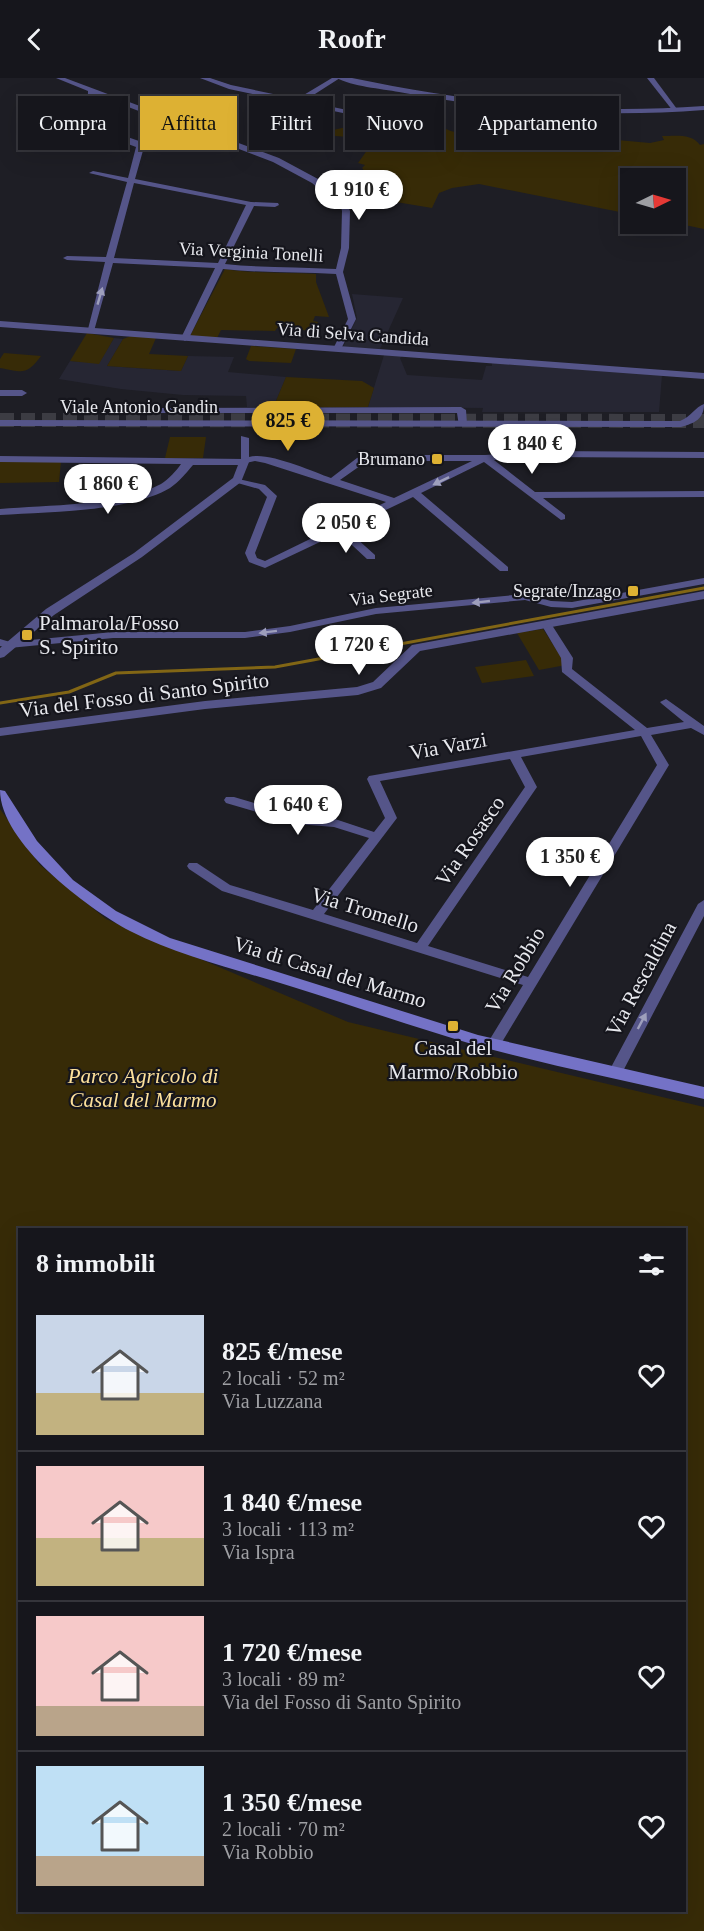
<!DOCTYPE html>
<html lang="it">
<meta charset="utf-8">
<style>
:root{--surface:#16161c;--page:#232329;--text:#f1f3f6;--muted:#9e9fa3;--line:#35353b;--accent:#ddb133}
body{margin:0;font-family:Georgia,serif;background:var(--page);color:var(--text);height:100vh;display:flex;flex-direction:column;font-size:22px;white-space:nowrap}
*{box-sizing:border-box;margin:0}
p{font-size:20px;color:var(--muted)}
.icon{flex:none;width:33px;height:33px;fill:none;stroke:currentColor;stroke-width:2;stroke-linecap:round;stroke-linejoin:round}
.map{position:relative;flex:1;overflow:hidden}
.panel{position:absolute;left:18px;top:1150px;width:668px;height:684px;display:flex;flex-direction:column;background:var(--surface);border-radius:0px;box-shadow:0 6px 24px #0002,0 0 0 2px var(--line)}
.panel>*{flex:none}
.guide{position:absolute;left:18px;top:18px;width:669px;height:54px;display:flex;gap:12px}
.needle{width:39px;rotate:85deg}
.buttons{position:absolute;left:620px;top:90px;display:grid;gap:12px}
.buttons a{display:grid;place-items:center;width:66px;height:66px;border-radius:0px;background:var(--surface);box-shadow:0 6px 24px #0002,0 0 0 2px var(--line);font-size:30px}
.price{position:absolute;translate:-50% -51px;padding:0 14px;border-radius:21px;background:#fff;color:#222;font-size:20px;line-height:39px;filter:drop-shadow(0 2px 3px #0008)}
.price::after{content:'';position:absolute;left:50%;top:36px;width:18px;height:14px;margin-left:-9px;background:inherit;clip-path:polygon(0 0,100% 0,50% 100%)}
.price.active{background:var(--accent);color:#111}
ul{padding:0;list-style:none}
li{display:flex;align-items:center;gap:18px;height:150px;padding:0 18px}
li+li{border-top:2px solid var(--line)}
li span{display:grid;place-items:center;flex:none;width:168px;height:120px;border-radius:0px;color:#555}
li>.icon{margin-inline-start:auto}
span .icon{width:72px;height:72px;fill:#fffc;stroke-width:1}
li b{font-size:26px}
h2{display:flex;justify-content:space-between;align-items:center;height:72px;padding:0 18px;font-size:26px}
.pill{padding:0 21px;border-radius:0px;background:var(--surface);box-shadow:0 6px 24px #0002,0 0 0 2px var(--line);font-size:21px;line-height:54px}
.pill.active{background:var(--accent);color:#111}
header{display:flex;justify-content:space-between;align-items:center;height:78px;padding:0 18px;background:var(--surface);font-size:27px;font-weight:800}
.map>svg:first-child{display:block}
</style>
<header><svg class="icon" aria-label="back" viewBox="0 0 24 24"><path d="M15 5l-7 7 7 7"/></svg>Roofr<svg class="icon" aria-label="share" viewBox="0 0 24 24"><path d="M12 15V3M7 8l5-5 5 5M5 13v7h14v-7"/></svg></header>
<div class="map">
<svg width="704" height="1853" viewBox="0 0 704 1853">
<rect width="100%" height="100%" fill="#1e1e25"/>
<g fill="#262633">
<polygon points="352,216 403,220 380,271 343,269 357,240"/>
<polygon points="114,260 123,261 107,288 181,293 188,278 234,279 228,294 286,299 273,330 247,329 246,318 183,317 121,311 59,301 70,283 99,285"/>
<polygon points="384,277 402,278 400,280 407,297 482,302 486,288 492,288 492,285 662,297 659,334 482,334 483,330 368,329"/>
</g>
<g fill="#372b07" fill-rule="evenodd">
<path d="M 435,44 L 446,45 L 446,51 C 460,58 470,52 486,54 C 497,55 519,64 529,62 C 550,59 575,59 596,63 L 596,58 L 591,56 C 598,52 610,54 616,58 L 617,62 L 650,65 L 664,62 L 662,58 C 674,58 692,55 700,67 L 704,66 L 704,151 L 675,145 L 675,100 L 630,100 L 630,136 L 479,106 L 452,110 L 439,115 L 432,130 L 390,123 L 362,90 L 365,87 L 358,85 L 373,64 L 364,61 L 363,57 L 348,59 L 324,57 C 335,46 389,46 403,49 L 399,53 L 431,53 L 431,48 Z"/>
<path d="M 225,191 C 255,196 285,194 316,196 L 316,204 L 329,239 L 315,238 L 313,243 L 318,244 L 314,253 L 277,250 L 275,253 L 221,252 L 217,260 L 190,258 Z"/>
<polygon points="87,255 114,260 99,286 70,283"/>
<polygon points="131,258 156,260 149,276 188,278 181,293 107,288 123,261"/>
<polygon points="251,268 296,271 291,285 249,283 246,281"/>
<path d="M 4,275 L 41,278 C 26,298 23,294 0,290 L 0,281 Z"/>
<polygon points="286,299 362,303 374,310 368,329 273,330"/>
<polygon points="170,359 206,359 203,380 165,380"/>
<polygon points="61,383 59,404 0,405 0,384"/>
<polygon points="543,551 566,587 539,592 517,555"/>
<polygon points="526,582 534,598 482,605 475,589"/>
<path d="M 0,731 L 40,787 L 106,841 L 348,944 L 704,1029 L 704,1853 L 0,1853 ZM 20,1152 L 684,1152 L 684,1833 L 20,1833 Z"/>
</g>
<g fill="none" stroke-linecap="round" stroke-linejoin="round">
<polyline stroke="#826615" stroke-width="3" points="0,625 69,614 116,595 275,589 704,510"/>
<polyline stroke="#3c3c43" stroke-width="14" stroke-dasharray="14 7" stroke-linecap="butt" points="0,342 704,343"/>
<g fill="#555589" fill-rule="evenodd">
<path d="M 56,0 L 65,0 L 279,80 L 318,101 L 347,126 L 350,133 L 349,170 L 343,194 L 356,241 L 340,273 L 333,271 L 348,241 L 336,196 C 298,194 260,195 223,191 L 189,260 L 185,263 L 181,260 L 215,190 L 113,185 L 94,253 L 87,255 L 105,184 L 67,182 L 63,180 L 67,178 L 106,179 L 127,104 L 89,95 L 93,93 L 128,100 L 136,69 L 107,58 L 87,46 L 88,13 ZM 94,16 L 273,84 L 312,105 L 341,129 L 342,133 L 341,170 L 336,191 C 299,189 262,190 225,186 L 254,128 L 275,129 L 279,127 L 278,125 L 251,124 L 135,101 L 144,69 L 139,63 L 113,54 L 94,43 ZM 134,105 L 246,127 L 218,185 L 114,180 Z"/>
<polygon points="200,0 210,0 231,7 297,21 332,0 340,0 304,23 395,42 406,41 441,19 446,20 411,45 395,46 229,11"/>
<polygon points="647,0 654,0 677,31 677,33 673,33"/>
<polygon points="0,312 22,312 27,315 22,318 0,318"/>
<polygon points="159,330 461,329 466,332 467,346 459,348 457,335 156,335 154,333"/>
<path d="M 241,358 L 249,360 L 249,379 C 267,373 312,393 331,400 L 357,380 L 366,377 L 485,377 L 544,373 L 704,374 L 704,380 L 544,379 L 494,382 L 535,414 L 704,413 L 704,419 L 543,420 L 565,437 L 565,441 L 561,442 L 484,384 L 421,415 L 508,489 L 508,493 L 500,493 L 413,419 L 346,451 L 375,477 L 375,481 L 367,481 L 339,455 L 265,490 L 249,484 L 245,475 L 267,419 L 259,411 L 234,404 L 234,400 L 265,407 L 277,418 L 255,475 L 257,480 L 265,483 L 386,424 L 265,385 L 255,383 L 241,386 ZM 367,383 L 472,383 L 394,420 L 340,402 Z"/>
<polygon points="704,500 704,506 572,530 551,529 525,522 376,536 290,554 245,560 113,560 9,570 0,568 0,561 10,564 113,554 245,554 290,548 376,530 525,516 551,523 572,524"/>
<path d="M 546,543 L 550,544 L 573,580 L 572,591 L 647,650 L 684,644 L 662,626 L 660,624 L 666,621 L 704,648 L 704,657 L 691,650 L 651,657 L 669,687 L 499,969 L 494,971 L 487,966 L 523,907 L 222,813 L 189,791 L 187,788 L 189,785 L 197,785 L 230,807 L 313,832 L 369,760 L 334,749 L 297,746 L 226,725 L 224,722 L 226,719 L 234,719 L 298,738 L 335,741 L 374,754 L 385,740 L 367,701 L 369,698 L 635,652 L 562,594 L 561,580 L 541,546 ZM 641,658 L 657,687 L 528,899 L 428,868 L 537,709 L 521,679 ZM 510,681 L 525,709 L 417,865 L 324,836 L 397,740 L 380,703 Z"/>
<polygon points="704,822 704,838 622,995 620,999 610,999 608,995 698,826"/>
</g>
<g fill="#555589" fill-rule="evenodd">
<path d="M 337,0 L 352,0 C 473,25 580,37 704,28 L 704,32 C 601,40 501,33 399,14 C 382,11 351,8 337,0 Z"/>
<polygon points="0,243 704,295 704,301 0,249"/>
<path d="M 704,326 C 704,341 695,345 681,349 L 0,348 L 0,342 L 680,343 C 692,338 695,329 704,326 Z"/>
<path d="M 0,378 L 244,381 L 249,384 L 241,404 L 142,479 L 54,537 L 4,579 L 0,580 L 0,570 L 46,531 L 134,475 L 233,400 L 238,387 L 193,387 C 186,395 179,404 170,410 C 130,434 47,434 0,437 L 0,431 C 46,427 121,428 161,406 C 169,401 176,393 181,386 L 0,384 Z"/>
<polygon points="704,513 704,521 420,573 381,610 358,617 205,631 0,658 0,650 205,623 357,609 373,604 412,567"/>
</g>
<path fill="#7472c6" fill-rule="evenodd" d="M 0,712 L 5,713 L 37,763 L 73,802 L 116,833 L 170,860 L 478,957 L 704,1009 L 704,1021 C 628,1003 550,988 475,967 C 414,949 353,928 293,909 C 239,892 181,879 130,853 C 87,830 0,765 0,712 Z"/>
</g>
<defs><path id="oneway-solid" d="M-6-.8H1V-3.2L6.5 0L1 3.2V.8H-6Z" transform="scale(1.5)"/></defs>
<g fill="#9e9fbc">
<use href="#oneway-solid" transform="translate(100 218) rotate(-74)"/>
<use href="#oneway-solid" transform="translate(441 403) rotate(154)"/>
<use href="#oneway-solid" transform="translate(481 524) rotate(174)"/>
<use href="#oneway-solid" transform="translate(268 554) rotate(173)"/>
<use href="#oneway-solid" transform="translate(642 943) rotate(-62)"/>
</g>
<g fill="#ddb133" stroke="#15151c" stroke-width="2">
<rect x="431" y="375" width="12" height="12" rx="3"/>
<rect x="627" y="507" width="12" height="12" rx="3"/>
<rect x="21" y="551" width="12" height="12" rx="3"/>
<rect x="447" y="942" width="12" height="12" rx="3"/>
</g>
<g text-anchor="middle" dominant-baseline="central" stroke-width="4.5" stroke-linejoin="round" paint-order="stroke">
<g font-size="18" fill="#e8e9ee" stroke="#15151c">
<text transform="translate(251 174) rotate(3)">Via Verginia Tonelli</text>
<text transform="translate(353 256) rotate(4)">Via di Selva Candida</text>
<text x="139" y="329">Viale Antonio Gandin</text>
<text transform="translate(391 517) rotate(-7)">Via Segrate</text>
</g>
<g font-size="18" fill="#e8e9ee" stroke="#15151c" text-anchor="end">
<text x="425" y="381">Brumano</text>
<text x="621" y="513">Segrate/Inzago</text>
</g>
<g font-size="21" fill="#e8e9ee" stroke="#15151c" text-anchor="start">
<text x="39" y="545">Palmarola/Fosso<tspan x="39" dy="24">S. Spirito</tspan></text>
<text x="453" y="970" text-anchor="middle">Casal del<tspan x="453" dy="24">Marmo/Robbio</tspan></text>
</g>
<g font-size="21" fill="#e8e9ee" stroke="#15151c">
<text transform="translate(144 617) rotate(-7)">Via del Fosso di Santo Spirito</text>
<text transform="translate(448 668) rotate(-10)">Via Varzi</text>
<text transform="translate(470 763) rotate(-55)">Via Rosasco</text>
<text transform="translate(365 832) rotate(17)">Via Tromello</text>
<text transform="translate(515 892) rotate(-59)">Via Robbio</text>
<text transform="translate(330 894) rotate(17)">Via di Casal del Marmo</text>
<text transform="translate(641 901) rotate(-62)">Via Rescaldina</text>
</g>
<g font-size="21" font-style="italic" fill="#fce09b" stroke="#15151c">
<text x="143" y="998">Parco Agricolo di<tspan x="143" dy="24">Casal del Marmo</tspan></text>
</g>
</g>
</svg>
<div class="buttons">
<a><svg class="needle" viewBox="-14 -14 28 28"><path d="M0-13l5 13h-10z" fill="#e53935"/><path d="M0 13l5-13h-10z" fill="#9e9fa3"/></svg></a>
</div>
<b class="price" style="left:359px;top:143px">1 910 €</b>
<b class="price active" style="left:288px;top:374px">825 €</b>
<b class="price" style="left:532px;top:397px">1 840 €</b>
<b class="price" style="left:108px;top:437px">1 860 €</b>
<b class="price" style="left:346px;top:476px">2 050 €</b>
<b class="price" style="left:359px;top:598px">1 720 €</b>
<b class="price" style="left:298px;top:758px">1 640 €</b>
<b class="price" style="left:570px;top:810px">1 350 €</b>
<div class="guide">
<a class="pill">Compra</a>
<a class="pill active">Affitta</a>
<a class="pill">Filtri</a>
<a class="pill">Nuovo</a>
<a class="pill">Appartamento</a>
</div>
<section class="panel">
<h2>8 immobili<svg class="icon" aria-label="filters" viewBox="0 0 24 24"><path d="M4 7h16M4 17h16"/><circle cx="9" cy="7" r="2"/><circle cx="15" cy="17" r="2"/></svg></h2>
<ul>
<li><span style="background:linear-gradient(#c9d6e8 65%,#c2b280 0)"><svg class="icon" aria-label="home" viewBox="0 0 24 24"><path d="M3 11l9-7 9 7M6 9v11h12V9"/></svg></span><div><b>825 €/mese</b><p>2 locali · 52 m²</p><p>Via Luzzana</p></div><svg class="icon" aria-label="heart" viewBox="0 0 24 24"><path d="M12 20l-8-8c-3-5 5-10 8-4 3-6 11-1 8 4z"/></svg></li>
<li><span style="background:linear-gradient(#f6c9c9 60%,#c2b280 0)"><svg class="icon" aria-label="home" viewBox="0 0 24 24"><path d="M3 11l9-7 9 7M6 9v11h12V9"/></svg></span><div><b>1 840 €/mese</b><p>3 locali · 113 m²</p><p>Via Ispra</p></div><svg class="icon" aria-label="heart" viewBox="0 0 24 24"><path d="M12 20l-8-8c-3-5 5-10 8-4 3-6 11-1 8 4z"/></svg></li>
<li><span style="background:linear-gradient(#f6c9c9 75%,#b9a48a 0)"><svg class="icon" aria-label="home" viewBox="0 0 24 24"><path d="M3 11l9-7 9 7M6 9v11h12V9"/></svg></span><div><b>1 720 €/mese</b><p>3 locali · 89 m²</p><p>Via del Fosso di Santo Spirito</p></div><svg class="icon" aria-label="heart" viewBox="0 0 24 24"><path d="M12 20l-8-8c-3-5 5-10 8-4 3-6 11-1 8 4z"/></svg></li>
<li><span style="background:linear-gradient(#bfe0f5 75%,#b9a48a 0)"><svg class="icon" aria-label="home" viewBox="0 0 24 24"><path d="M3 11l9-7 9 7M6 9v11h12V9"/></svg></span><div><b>1 350 €/mese</b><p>2 locali · 70 m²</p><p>Via Robbio</p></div><svg class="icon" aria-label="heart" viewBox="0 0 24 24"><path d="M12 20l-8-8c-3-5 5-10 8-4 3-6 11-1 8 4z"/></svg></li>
</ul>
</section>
</div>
